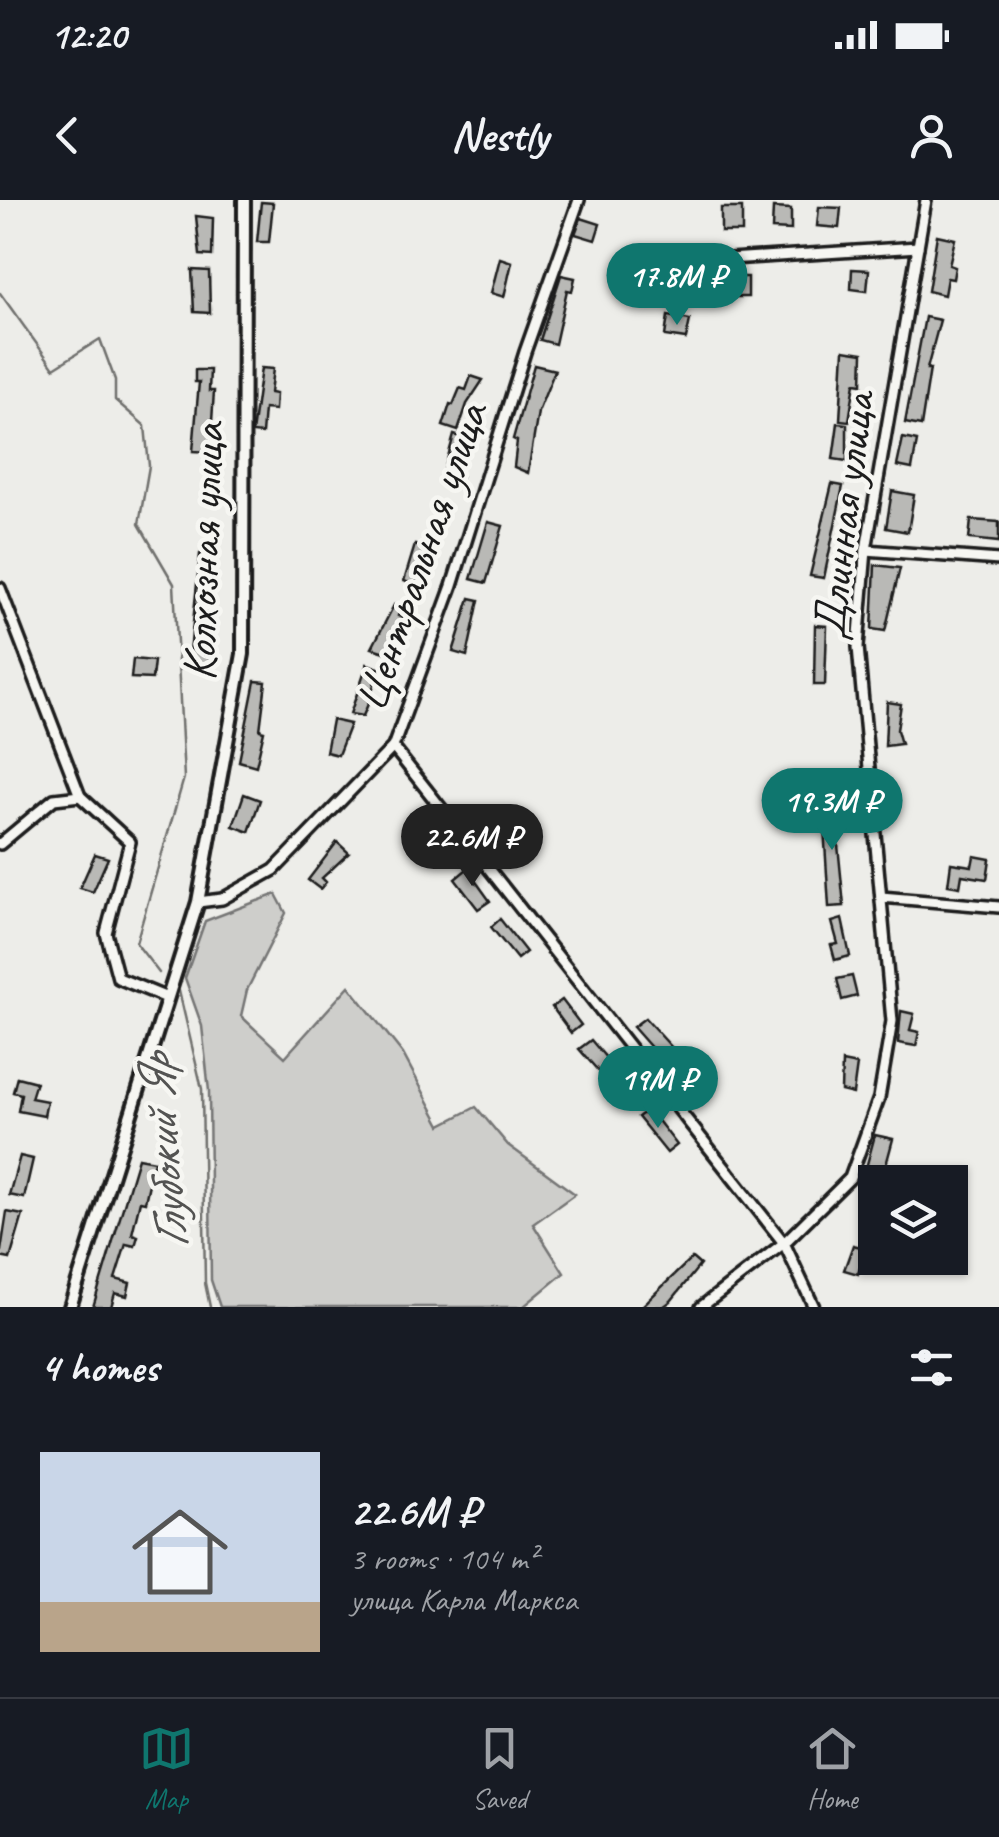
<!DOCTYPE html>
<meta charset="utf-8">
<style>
:root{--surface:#171b24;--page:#20242c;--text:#f1f3f6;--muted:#9ea1a6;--line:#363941;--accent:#0f766e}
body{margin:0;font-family:Caveat,sans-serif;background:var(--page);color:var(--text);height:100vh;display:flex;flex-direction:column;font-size:38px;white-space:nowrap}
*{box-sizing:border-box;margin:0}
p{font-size:32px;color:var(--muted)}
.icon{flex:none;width:55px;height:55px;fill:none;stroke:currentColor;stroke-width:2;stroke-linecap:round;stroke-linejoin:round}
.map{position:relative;height:1107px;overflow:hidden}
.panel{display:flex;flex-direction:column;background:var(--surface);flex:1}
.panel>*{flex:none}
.buttons{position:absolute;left:858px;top:965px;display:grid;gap:20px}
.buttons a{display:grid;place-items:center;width:110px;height:110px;border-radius:0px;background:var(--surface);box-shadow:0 2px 8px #0004;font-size:50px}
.price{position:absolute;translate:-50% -85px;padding:0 22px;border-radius:35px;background:var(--accent);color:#fff;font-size:32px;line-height:65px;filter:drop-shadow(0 2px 5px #0008)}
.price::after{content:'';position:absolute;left:50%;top:60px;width:30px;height:22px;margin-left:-15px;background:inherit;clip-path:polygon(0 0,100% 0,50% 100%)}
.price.selected{background:#222;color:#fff}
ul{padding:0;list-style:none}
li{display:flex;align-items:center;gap:30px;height:250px;padding:0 40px}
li+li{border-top:2px solid var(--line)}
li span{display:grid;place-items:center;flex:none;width:280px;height:200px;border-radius:0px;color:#555}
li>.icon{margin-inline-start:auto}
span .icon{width:120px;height:120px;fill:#fffc;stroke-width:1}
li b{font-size:42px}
h2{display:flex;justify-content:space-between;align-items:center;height:120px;padding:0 40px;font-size:42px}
.status{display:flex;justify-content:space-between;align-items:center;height:70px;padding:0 50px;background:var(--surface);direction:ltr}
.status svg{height:28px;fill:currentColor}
header{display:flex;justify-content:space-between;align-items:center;height:130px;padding:0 40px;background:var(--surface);font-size:45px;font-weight:700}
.menu{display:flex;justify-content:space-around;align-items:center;height:140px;border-top:2px solid var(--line);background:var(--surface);font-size:28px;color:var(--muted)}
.menu a{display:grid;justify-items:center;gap:5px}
.menu .selected{color:var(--accent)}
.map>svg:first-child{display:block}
</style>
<div class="status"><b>12:20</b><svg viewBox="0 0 49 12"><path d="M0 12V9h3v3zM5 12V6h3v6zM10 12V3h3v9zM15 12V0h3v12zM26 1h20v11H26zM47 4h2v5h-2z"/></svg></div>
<header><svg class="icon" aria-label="back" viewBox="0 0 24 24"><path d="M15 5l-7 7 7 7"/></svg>Nestly<svg class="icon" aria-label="person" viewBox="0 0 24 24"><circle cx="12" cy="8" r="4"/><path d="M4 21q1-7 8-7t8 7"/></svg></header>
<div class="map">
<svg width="999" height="1107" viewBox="0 0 999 1107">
<rect width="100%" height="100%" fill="#edede9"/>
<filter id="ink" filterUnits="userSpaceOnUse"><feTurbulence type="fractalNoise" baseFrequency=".01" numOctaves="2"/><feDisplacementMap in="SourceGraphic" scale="20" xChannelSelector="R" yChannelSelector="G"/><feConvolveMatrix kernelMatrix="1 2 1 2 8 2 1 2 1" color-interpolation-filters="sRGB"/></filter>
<g filter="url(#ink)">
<polygon fill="#cececb" stroke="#757574" stroke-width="2.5" points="276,694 286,713 247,790 241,816 285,857 349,786 403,854 441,925 476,907 508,945 575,994 533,1024 564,1073 523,1107 220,1107 211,1080 209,891 202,826 185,778 205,721"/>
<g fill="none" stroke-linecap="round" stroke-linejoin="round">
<g stroke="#6f6f6d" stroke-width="2.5">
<polyline points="0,93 54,168 100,139 115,180 115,200 145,226 149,266 139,324 174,384 184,578 136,743 159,773"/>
<polyline points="179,791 202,889 205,1083 210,1107"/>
</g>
</g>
<g fill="#b9b9b6" stroke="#1c1c1c" stroke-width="2.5">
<polygon points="261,2 273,3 269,42 257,42"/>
<polygon points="819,7 841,8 839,28 817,26"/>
<rect x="721" y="8" width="21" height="24"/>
<polygon points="773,8 791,9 791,30 772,29"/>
<polygon points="196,16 213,18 212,56 200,55"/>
<polygon points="581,18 600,24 595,40 575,34"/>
<polygon points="937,35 955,39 949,65 955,67 953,79 947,78 944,95 928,91"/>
<polygon points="500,58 512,62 504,97 491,93"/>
<polygon points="852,69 869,70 867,91 851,89"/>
<polygon points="192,70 209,71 210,113 194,112"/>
<polygon points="672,73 695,77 691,97 668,93"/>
<polygon points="561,75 575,78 572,91 567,90 555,144 540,140"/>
<rect x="730" y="77" width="18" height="20"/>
<polygon points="668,116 690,120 686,139 665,136"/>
<polygon points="925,117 940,120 927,169 930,169 921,226 905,223"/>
<polygon points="844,150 863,153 862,184 855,183 849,221 840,220"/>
<polygon points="534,165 555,170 538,212 528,273 514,267 517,241 513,239"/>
<polygon points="261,168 273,169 270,193 276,194 275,210 264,209 262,234 252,233"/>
<polygon points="195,170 210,170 209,191 214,191 210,252 193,251 199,182 195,182"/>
<polygon points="471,176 483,180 467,204 458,231 443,226 450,204 453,205 460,188 466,190"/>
<polygon points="838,223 847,224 847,261 833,259"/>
<polygon points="454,235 465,238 453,273 462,276 458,288 441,282"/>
<polygon points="903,238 917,241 912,269 897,266"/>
<polygon points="832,284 843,286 824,378 810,376"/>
<polygon points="892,291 914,295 908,332 886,328"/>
<polygon points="971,320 999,322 999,342 969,339"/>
<polygon points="488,322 503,326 486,383 471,379"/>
<polygon points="415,345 426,348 414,385 404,381"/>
<polygon points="200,354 213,355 209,464 189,462"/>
<polygon points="875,365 900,368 885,431 872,429"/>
<polygon points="470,398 479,400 467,456 453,452"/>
<polygon points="394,405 401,408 398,416 402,418 385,452 372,448"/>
<polygon points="815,425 827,426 825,485 814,485"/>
<polygon points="133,459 154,461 152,479 131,478"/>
<polygon points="367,464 379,468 368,504 363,516 350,514"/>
<polygon points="255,481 266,482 260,530 264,531 256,566 239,561"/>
<polygon points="887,502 901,504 897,530 901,544 885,546"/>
<polygon points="332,520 350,524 338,555 326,552"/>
<polygon points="244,594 260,600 249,632 233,626"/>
<polygon points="822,594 833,594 844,706 829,707"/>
<polygon points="507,618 511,629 496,634 505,650 493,658 481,627"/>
<polygon points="337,642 349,653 322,678 326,682 320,689 308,680"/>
<polygon points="95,654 108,658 93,692 80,688"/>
<polygon points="974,656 990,659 987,679 962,675 960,687 948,685 951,663 972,666"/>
<polygon points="467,669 490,701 478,709 455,679"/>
<polygon points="500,719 526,752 517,759 491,727"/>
<polygon points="842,719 850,756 835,760 831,745 838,744 832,722"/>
<polygon points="852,776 857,796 842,800 837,779"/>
<polygon points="562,800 581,825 571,833 552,807"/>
<polygon points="901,811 914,814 910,830 919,832 916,846 898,843"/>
<polygon points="645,818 694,872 693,881 708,896 695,906 680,889 690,881 675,865 670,869 633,827"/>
<polygon points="591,840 639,897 629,906 579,849"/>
<polygon points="842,862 857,865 853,894 841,891"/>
<polygon points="17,877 36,882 31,898 47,901 44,916 18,911 21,894 13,892"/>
<polygon points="649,909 677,945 667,953 638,917"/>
<polygon points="875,935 893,939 883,976 875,974 872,1001 858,997"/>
<polygon points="20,956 33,959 24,998 9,995"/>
<polygon points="138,958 154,961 145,1002 140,1001 132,1034 138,1036 135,1046 126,1044 115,1079 130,1083 127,1096 115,1093 111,1107 93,1107"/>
<polygon points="7,1012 23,1015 10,1059 0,1057"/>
<polygon points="853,1045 865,1048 858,1074 844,1070"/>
<polygon points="692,1058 700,1065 671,1101 663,1107 641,1107"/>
</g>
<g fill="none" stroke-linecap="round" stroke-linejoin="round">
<g stroke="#1c1c1c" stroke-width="16">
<g id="minor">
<polyline points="714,60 918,47"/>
<polyline points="866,350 999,360"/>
<polyline points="0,388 80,596 130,642 106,733 118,778 167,798"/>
<polyline points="393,547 784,1043 814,1107"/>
<polyline points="0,644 54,599 80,596"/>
<polyline points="881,697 999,707"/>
<polyline points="198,702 222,699 274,670 393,547 452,386 525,152 579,0"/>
<polyline points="701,1107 784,1043 850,978 879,898 892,821 858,447 866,350 926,0"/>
</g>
</g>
<g stroke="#1c1c1c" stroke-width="18">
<polyline id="tertiary" points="70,1107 198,702 243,454 244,0"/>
</g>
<use href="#minor" stroke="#f6f6f2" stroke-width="9"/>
<use href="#tertiary" stroke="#f6f6f2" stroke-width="10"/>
</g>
</g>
<g text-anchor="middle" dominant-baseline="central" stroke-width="9" stroke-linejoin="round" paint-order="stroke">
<g font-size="48" fill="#1c1c1c" stroke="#f6f6f2">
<text transform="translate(843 316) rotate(-83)">Длинная улица</text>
<text transform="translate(203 352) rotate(-88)">Колхозная улица</text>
<text transform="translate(420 357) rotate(-71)">Центральная улица</text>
</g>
<g font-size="50" font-style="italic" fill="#535352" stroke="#f6f6f2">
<text transform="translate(163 952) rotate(-95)">Глубокий Яр</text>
</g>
</g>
</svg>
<div class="buttons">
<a><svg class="icon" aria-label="layers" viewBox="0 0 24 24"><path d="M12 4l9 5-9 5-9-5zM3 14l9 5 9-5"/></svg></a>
</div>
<b class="price" style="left:677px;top:128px">17.8M ₽</b>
<b class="price" style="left:832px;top:653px">19.3M ₽</b>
<b class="price selected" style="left:472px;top:689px">22.6M ₽</b>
<b class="price" style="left:658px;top:931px">19M ₽</b>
</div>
<section class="panel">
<h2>4 homes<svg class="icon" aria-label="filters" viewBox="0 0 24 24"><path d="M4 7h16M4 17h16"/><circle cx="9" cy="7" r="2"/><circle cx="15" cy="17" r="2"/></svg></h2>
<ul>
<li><span style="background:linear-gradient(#c9d6e8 75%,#b9a48a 0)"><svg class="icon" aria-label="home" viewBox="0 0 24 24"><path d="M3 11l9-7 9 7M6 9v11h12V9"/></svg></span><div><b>22.6M ₽</b><p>3 rooms · 104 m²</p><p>улица Карла Маркса</p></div></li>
</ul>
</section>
<nav class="menu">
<a class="selected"><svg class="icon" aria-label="map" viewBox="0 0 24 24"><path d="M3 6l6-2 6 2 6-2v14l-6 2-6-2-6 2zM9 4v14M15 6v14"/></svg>Map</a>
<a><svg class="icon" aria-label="saved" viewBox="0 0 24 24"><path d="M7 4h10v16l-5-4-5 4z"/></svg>Saved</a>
<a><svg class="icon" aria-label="home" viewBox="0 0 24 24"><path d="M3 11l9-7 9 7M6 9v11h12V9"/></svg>Home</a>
</nav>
